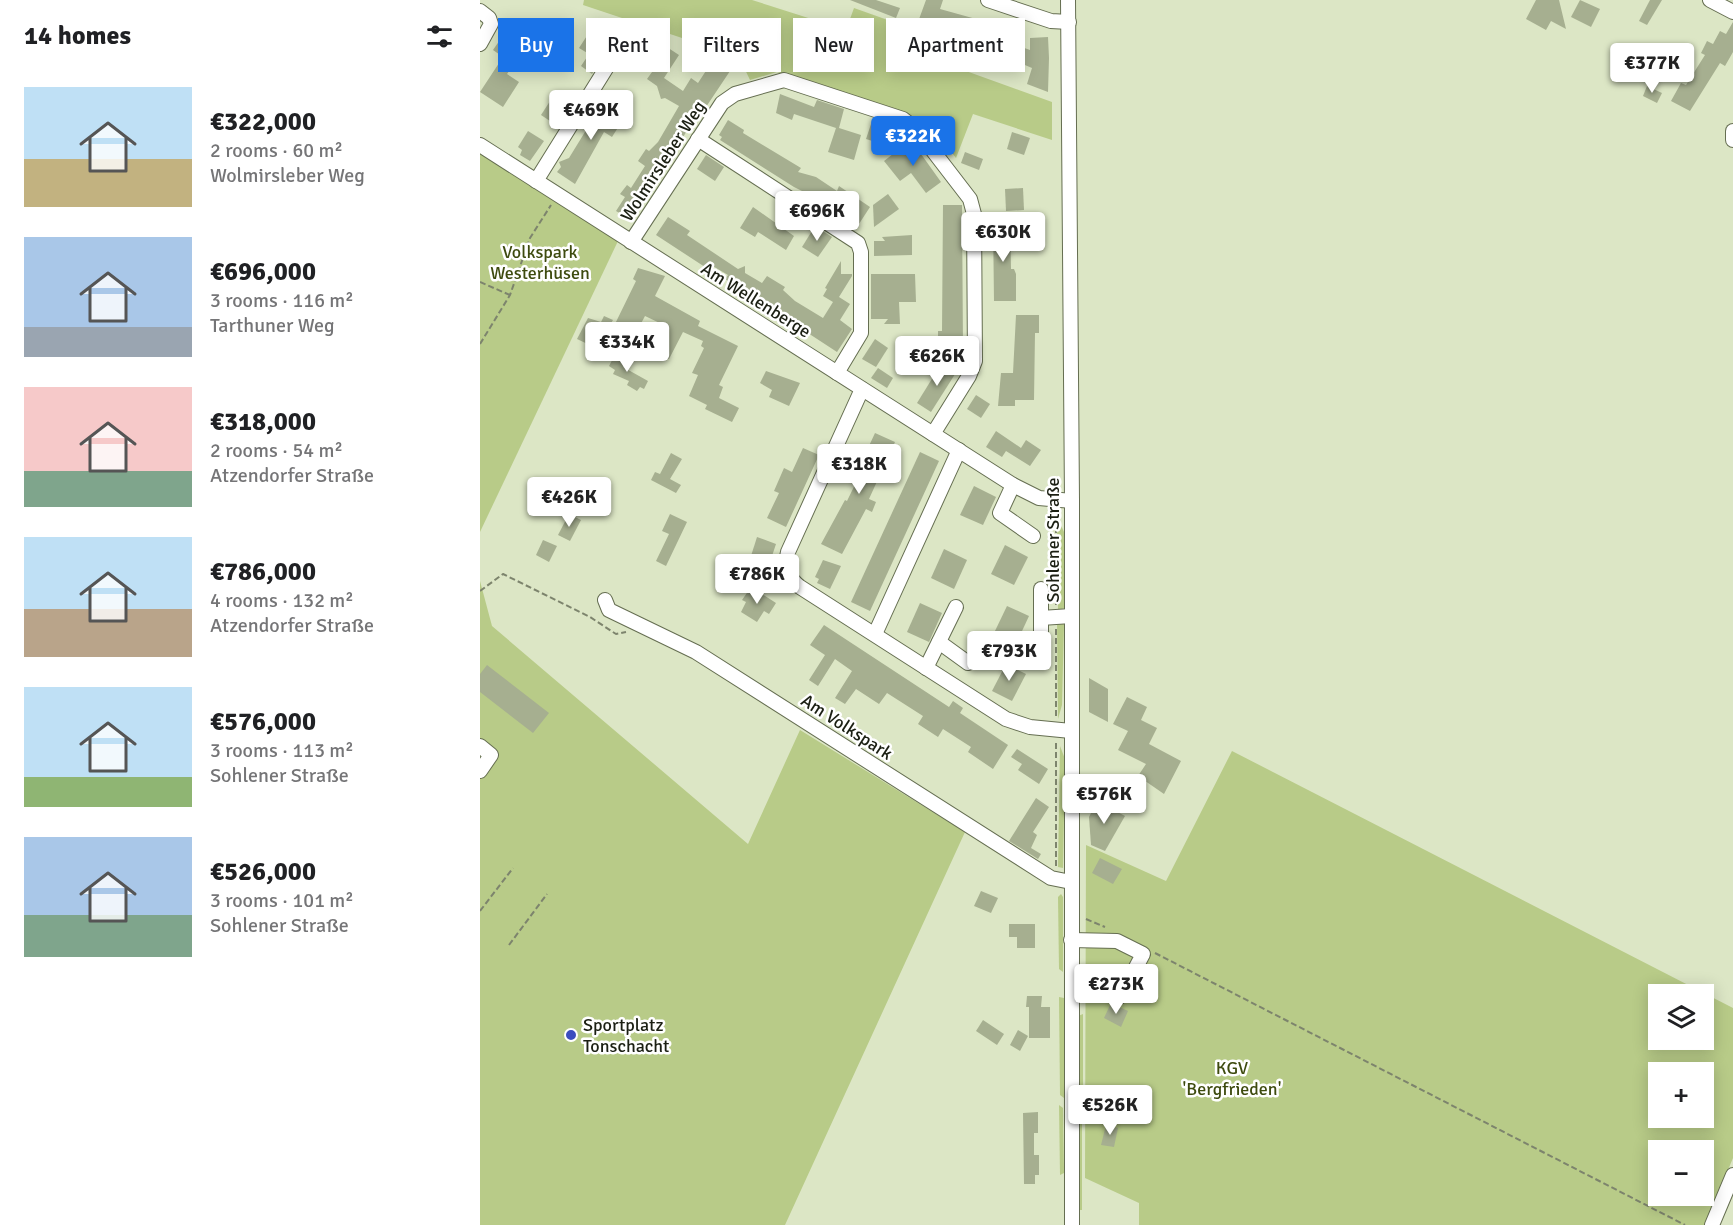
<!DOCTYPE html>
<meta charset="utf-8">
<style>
:root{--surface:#fff;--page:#f6f6f6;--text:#202124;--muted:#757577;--accent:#1a73e8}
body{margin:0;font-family:Signika,sans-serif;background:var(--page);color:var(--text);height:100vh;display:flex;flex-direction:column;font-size:22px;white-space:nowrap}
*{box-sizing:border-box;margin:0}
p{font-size:20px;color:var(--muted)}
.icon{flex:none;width:33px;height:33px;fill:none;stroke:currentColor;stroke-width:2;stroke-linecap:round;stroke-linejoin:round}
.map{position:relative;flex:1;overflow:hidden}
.drawer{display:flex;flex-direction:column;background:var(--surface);width:480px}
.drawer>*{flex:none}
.guide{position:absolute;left:18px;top:18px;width:570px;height:54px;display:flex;gap:12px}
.tools{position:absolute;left:1168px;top:984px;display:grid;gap:12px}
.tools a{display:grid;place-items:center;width:66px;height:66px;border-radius:0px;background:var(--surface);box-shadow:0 3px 15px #0003;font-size:30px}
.price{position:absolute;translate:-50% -51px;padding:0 14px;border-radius:6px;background:#fff;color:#222;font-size:20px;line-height:39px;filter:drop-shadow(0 2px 3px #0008)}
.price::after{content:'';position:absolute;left:50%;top:36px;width:18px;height:14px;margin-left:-9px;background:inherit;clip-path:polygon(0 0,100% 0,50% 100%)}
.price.selected{background:var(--accent);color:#fff}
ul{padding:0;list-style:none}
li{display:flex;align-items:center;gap:18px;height:150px;padding:0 24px}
li span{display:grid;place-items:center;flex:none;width:168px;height:120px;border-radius:0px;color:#555}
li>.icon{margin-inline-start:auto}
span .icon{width:72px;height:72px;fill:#fffc;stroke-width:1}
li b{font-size:26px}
h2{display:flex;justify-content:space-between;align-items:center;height:72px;padding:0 24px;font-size:26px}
.chip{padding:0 21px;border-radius:0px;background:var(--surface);box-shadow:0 3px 15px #0003;font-size:21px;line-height:54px}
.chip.selected{background:var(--accent);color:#fff}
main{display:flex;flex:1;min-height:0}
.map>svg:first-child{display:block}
</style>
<main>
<section class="drawer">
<h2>14 homes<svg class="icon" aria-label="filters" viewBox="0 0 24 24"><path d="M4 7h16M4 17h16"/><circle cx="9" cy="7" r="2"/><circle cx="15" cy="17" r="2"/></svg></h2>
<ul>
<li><span style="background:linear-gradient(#bfe0f5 60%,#c2b280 0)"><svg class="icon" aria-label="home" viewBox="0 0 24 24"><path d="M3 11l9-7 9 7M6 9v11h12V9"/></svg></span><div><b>€322,000</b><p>2 rooms · 60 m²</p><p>Wolmirsleber Weg</p></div></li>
<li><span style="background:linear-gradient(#a9c7e8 75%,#9aa5b1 0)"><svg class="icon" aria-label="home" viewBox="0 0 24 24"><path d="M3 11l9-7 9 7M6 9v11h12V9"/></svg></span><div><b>€696,000</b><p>3 rooms · 116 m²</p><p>Tarthuner Weg</p></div></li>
<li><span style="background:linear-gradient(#f6c9c9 70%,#7fa58c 0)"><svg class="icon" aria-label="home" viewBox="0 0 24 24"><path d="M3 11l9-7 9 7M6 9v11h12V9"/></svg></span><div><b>€318,000</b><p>2 rooms · 54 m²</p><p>Atzendorfer Straße</p></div></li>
<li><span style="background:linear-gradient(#bfe0f5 60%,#b9a48a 0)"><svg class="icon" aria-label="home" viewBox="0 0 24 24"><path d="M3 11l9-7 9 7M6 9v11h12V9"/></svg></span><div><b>€786,000</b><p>4 rooms · 132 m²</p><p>Atzendorfer Straße</p></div></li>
<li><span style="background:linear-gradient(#bfe0f5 75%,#8fb573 0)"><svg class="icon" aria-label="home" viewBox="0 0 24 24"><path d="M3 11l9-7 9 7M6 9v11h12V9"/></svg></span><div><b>€576,000</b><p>3 rooms · 113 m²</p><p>Sohlener Straße</p></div></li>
<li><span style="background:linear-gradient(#a9c7e8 65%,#7fa58c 0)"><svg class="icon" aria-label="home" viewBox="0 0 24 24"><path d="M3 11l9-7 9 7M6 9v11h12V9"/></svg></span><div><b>€526,000</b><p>3 rooms · 101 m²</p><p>Sohlener Straße</p></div></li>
</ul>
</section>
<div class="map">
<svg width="1253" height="1225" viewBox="0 0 1253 1225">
<rect width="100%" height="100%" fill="#dce6c5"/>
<g fill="#b8cb88" fill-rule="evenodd">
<polygon points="104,0 272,0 366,30 374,8 492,50 486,71 572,102 572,140 493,114 476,158 452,127 442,120 297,72 270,80 259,57 103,5"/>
<polygon points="0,152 138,241 0,532"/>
<polygon points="577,517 585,534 585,608 578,610"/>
<polygon points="0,581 12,626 268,844 320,730 485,832 305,1225 0,1225"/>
<polygon points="577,622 584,624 582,705 578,719"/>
<polygon points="580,746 585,759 583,868 578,867"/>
<path d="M 752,751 L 1253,1008 L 1253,1158 L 1225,1225 L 659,1225 L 659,1203 L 605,1178 L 606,845 L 686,881 ZM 1179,994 L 1224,994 L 1224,1040 L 1179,1040 ZM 1179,1072 L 1224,1072 L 1224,1118 L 1179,1118 ZM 1179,1150 L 1224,1150 L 1224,1196 L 1179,1196 Z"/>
<polygon points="581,894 583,897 583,972 579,969 578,897"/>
<polygon points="579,997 584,998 584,1098 580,1095"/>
<polygon points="603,1014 603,1094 599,1093 598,1016"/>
<polygon points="598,1099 602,1101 602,1210 598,1210"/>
<polygon points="579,1105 583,1108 584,1173 580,1175"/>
</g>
<g fill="#a6af90">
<polygon points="370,0 396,0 420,8 416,18"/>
<polygon points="446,0 463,0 460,9 496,19 494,25 498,26 492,45 475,39 480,26 457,18 454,28 438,22"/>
<polygon points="1056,0 1079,0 1086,29 1071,21 1066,30 1046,19"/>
<polygon points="1100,0 1120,9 1111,27 1091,17"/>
<polygon points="1170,0 1182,0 1167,25 1159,21"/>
<polygon points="1253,22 1253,52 1245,66 1240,63 1210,111 1191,101 1201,83 1206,85 1225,55 1221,53 1227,41 1233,44 1240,31 1246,34"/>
<polygon points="112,28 133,41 112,74 101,66 109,54 99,48"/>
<polygon points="24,34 45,49 27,74 39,82 23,107 0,92 23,57 13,50"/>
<polygon points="170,36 199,55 184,78 203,91 211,78 218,83 235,57 252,68 224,110 221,108 152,220 136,211 145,197 140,194 147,185 151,188 165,166 158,161 166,149 169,151 178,142 199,106 185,98 181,99 177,86 167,79 177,65 152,49 159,37 167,42"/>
<polygon points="568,37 569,58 568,92 547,84 552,68 528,58 533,44 550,50 550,38"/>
<polygon points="1170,58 1183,64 1177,76 1164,70"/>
<polygon points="1167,86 1182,93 1177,103 1163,96"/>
<polygon points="300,94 334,107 337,100 364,109 359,128 381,135 374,160 348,152 356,128 314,114 312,120 296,113"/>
<polygon points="74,95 92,107 79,127 61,115"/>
<polygon points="124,101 146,115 132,137 124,132 95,184 77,172 81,167 79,162 89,158"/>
<polygon points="248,120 264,130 263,133 321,168 318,172 336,177 357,191 359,186 390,207 377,227 342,201 314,187 240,140 242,137 239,135"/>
<polygon points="392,121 409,127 402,144 386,139"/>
<polygon points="48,131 64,141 50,161 40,155 42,150 38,147"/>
<polygon points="532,132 550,138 544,155 527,149"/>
<polygon points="431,140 461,182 446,193 431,173 420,181 404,161"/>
<polygon points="485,152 503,159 499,170 481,163"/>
<polygon points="226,155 244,167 235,181 217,169"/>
<polygon points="543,188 544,210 526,211 525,189"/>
<polygon points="408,194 419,209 394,227 393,205"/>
<polygon points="463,205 482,205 483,349 458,350 458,331 462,331"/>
<polygon points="273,207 314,236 306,250 278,232 275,237 260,228"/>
<polygon points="188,217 210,231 207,235 258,269 265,266 265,273 282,283 287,276 305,287 303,290 315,301 343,318 353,302 343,296 347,289 345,288 361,261 361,274 372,274 372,276 359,297 370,304 360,320 372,329 357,352 245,279 248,275 231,265 228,269 176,235"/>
<polygon points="513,219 530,219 531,269 534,269 536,274 536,301 514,301"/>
<polygon points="335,226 352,237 338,257 322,247"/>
<polygon points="432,235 432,255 394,256 394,241 405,241 402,237"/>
<polygon points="158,268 185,276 175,296 220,321 218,326 258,346 239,385 243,387 239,398 259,408 252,422 225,409 227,405 209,396 218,375 212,373 224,348 221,346 223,341 203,332 189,359 180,354 177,361 166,356 173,343 176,345 186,326 165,316 156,333 135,324 156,281 153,279"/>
<polygon points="391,274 435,274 436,302 419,302 420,324 404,324 408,319 391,319"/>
<polygon points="536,315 559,315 559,333 555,333 554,400 535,400 535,406 518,406 521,373 533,373"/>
<polygon points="124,316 133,320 116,348 97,339 108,318 121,322"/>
<polygon points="395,339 408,348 396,367 382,359"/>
<polygon points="136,353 147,359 143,367 168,381 164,389 160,387 157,391 147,385 149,381 133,374 135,370 129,366"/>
<polygon points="463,361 477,371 451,412 437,403"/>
<polygon points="398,368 413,378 407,388 391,378"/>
<polygon points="286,371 320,383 309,406 289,397 292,390 280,383"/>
<polygon points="496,395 510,404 501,418 487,409"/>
<polygon points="516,431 541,448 546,440 561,450 550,466 526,451 522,457 506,447"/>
<polygon points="395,433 415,442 389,499 396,502 392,512 386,509 362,554 341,544 365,500 367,501 386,462 382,461"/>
<polygon points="323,448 339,455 306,527 287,518 299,493 294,491 304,468 312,472"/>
<polygon points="440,452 459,461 390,611 371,602"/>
<polygon points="191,453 202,459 190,479 201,485 196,493 171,480 175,472 180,474"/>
<polygon points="494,486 516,497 503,525 480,515"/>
<polygon points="89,514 101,520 90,541 78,535"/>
<polygon points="190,514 207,522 186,566 176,561 189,534 182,531"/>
<polygon points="277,537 296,544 290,562 271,556"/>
<polygon points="63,540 77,546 69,562 56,555"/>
<polygon points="525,545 548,557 534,585 511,574"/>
<polygon points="464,549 487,560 474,589 451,578"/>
<polygon points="343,560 361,566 350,589 337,583 339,579 335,577"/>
<polygon points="271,587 296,603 289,614 284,611 277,622 261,612 266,602 262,600"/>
<polygon points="440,603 462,613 449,642 427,632"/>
<polygon points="527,606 549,616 536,644 514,633"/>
<polygon points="344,625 469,707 473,701 483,708 480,713 528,745 513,769 488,752 491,747 463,729 458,737 438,724 443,716 407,693 399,704 376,689 365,704 355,698 372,671 355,659 338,686 329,680 345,655 330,645"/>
<polygon points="526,664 546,674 532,701 512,691"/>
<polygon points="7,665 69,713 53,733 0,692 0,674"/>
<polygon points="609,678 628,689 628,722 609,712"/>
<polygon points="647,697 667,707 661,720 677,728 669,744 701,761 684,794 658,776 666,764 638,750 648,731 633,724"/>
<polygon points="537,749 568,769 559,784 538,770 542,764 531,757"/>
<polygon points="556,798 569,807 553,832 557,835 551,848 561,854 558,859 529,841"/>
<polygon points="617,801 645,816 625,851 611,845 609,817"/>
<polygon points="620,858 642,869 633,884 612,873"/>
<polygon points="501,891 518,898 511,913 494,906"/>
<polygon points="529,924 555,924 555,948 537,948 537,937 529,937"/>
<polygon points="547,996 562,996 561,1007 570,1007 570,1038 549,1038 549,1007 546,1007"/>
<polygon points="631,1003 648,1011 641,1027 624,1018"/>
<polygon points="503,1020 524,1034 517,1045 496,1031"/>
<polygon points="538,1030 548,1036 540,1051 530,1045"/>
<polygon points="558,1112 558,1133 554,1133 554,1155 559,1155 559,1175 555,1175 555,1184 544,1184 543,1113"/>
<polygon points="626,1125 638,1128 634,1147 621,1145"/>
</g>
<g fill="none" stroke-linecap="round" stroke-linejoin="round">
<g stroke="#656e51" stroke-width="16">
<g id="minor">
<polyline points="508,0 571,21 589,22"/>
<polyline points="588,0 592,501 592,1225"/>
<polyline points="1230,0 1253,12"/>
<polyline points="0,11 9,18 11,24 0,44"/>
<polyline points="1253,131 1253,140"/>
<polyline points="218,139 378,243 381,252 381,333 357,373"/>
<polyline points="0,145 533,485 559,498 592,501"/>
<polyline points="56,181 135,54"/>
<polyline points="151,242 242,103 255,94 304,80 423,119 437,130 490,199 494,214 495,361 489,376 453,434"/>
<path d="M 382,389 L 308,552 C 304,567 308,578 320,587 L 526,719 L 550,727 L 591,731"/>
<polyline points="533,485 520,513 553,536"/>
<polyline points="125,600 129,610 216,652 571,878 591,882"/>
<polyline points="561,618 591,616"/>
<polyline points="395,634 479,450"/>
<polyline points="459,642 488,663"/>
<polyline points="561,648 561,589"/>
<polyline points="446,668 476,607"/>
<polyline points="0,746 11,755 0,771"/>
<polyline points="591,940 637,941 663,954 641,996"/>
<polyline points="1232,1225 1253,1175"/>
</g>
</g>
<g stroke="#7d846d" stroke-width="2" stroke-dasharray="6 3" stroke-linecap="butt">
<polyline points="0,282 30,295"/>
<polyline points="0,344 30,295 50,238 71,205"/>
<polyline points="0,591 23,574 110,617 136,634 146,632"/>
<polyline points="576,605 576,512"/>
<polyline points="576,716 576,629"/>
<polyline points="576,743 576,866"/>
<polyline points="0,911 33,868"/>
<polyline points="606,919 625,927"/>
<polyline points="29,945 67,894"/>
<polyline points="675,953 1205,1225"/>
</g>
<use href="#minor" stroke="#fff" stroke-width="14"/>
</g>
<circle fill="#3b4dbf" stroke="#fff" stroke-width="2" cx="91" cy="1035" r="6"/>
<g text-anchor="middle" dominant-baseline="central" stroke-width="5" stroke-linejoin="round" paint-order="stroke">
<g font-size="18" fill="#1b1f13" stroke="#fff">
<text transform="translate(183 161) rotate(-57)">Wolmirsleber Weg</text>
<text transform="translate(276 300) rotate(32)">Am Wellenberge</text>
<text transform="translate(573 540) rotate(-90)">Sohlener Straße</text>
<text transform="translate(367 727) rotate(33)">Am Volkspark</text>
</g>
<g font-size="18" fill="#3e4b0f" stroke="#fff">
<text x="60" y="252">Volkspark<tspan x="60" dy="21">Westerhüsen</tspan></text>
<text x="752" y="1068">KGV<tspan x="752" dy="21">'Bergfrieden'</tspan></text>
</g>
<g font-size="18" fill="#1b1f13" stroke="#fff" text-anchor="start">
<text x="103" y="1025">Sportplatz<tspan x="103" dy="21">Tonschacht</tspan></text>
</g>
</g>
</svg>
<div class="tools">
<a><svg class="icon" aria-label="layers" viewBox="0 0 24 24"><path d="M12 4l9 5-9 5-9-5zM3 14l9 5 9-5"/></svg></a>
<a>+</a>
<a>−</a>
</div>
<b class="price" style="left:1172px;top:94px">€377K</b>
<b class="price" style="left:111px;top:141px">€469K</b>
<b class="price selected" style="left:433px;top:167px">€322K</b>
<b class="price" style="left:337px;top:242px">€696K</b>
<b class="price" style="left:523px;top:263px">€630K</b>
<b class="price" style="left:147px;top:373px">€334K</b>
<b class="price" style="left:457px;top:387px">€626K</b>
<b class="price" style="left:379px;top:495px">€318K</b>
<b class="price" style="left:89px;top:528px">€426K</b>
<b class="price" style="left:277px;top:605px">€786K</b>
<b class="price" style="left:529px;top:682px">€793K</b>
<b class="price" style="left:624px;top:825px">€576K</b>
<b class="price" style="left:636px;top:1015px">€273K</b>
<b class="price" style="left:630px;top:1136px">€526K</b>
<div class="guide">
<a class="chip selected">Buy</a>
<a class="chip">Rent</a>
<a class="chip">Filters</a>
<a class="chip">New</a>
<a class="chip">Apartment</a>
</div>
</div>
</main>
